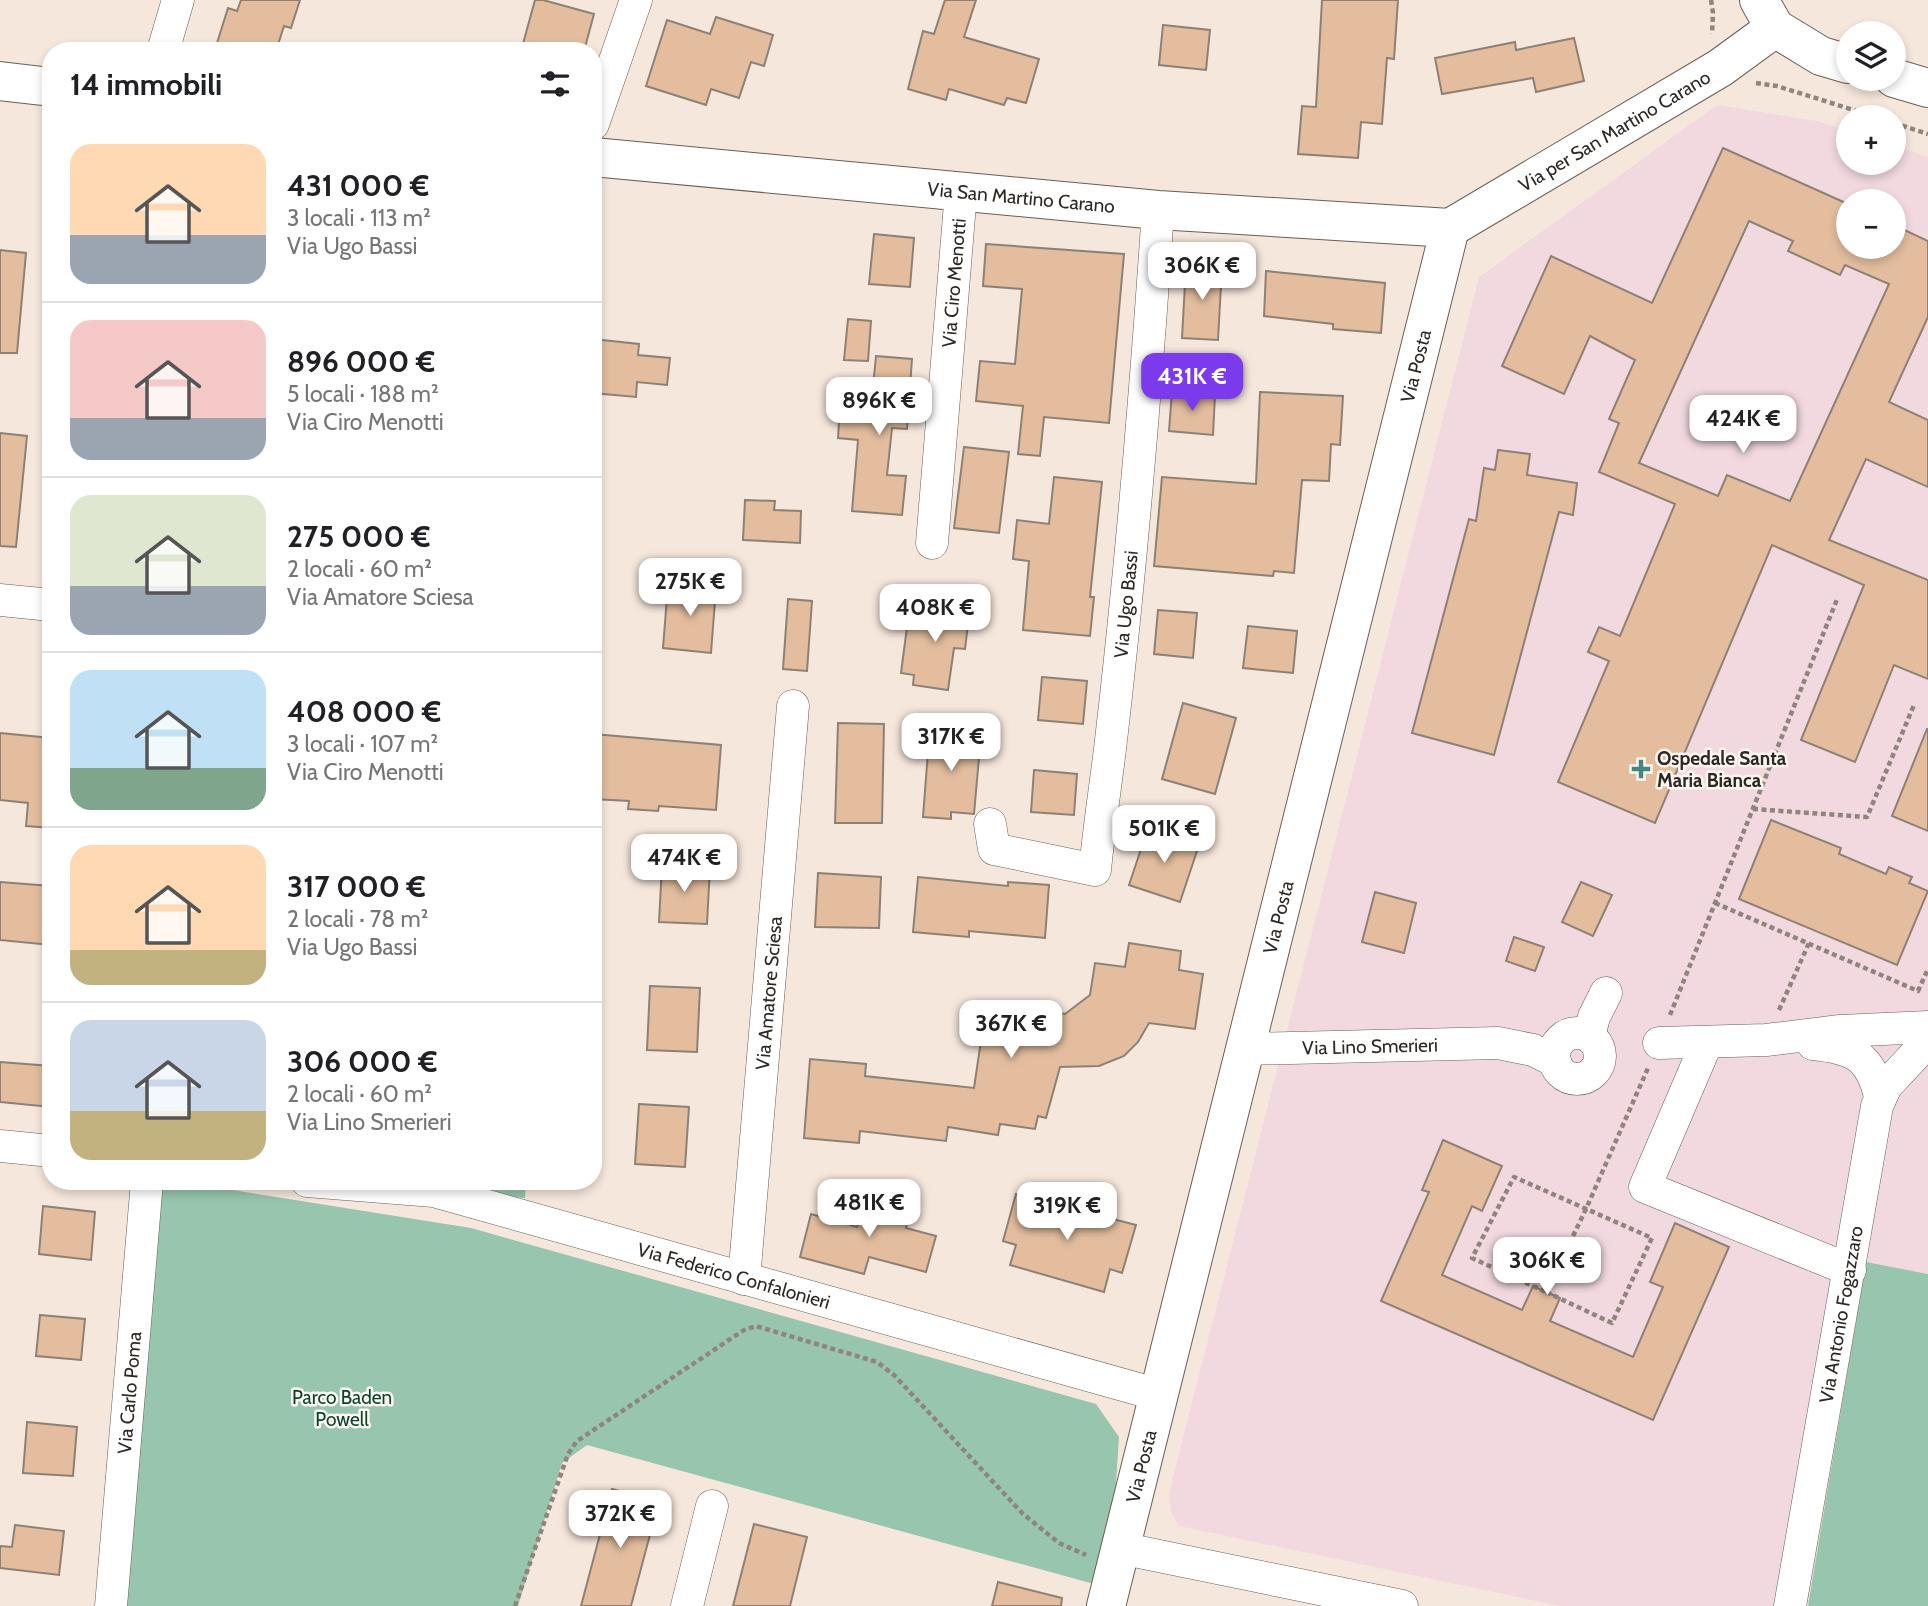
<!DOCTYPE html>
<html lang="it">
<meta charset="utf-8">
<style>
:root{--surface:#fff;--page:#f6f6f6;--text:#202124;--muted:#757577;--line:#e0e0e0;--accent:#7c3aed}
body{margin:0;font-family:Cabin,sans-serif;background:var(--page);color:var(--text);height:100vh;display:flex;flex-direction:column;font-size:26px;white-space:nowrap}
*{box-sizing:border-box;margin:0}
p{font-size:23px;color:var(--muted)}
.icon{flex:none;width:38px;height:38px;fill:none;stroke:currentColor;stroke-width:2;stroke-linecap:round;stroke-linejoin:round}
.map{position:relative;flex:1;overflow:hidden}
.drawer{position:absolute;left:42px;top:42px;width:560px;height:1148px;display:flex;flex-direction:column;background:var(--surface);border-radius:28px;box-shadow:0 4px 10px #0003}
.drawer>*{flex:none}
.tools{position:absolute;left:1836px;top:21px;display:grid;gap:14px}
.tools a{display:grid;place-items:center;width:70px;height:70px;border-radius:50%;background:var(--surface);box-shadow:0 4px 10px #0003;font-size:35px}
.price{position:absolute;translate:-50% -60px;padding:0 16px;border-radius:14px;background:#fff;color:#222;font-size:23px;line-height:46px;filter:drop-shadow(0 2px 4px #0008)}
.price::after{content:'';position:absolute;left:50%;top:42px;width:21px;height:16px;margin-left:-10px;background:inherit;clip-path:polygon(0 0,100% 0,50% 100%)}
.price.active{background:var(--accent);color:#fff}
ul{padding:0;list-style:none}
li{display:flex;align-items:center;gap:21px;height:175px;padding:0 28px}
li+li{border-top:2px solid var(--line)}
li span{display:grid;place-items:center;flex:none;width:196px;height:140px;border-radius:21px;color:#555}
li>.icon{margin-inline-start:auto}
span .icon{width:84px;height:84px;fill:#fffc;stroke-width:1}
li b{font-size:30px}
h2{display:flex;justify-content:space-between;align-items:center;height:84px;padding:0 28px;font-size:30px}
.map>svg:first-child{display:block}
</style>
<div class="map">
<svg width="1928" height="1606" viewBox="0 0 1928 1606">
<rect width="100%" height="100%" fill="#f6e7dc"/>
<path fill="#f2d9e0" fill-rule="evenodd" d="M 1717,105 L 1817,121 L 1848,131 L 1848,163 L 1894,163 L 1894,146 L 1928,157 L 1928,1274 L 1866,1262 L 1808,1606 L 1560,1606 L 1179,1526 L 1171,1512 L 1169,1493 L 1479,277 ZM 1848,201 L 1894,201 L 1894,247 L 1848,247 Z"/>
<g fill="#97c5ad">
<polygon points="162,1181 176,1181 471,1228 1096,1404 1119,1437 1114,1513 1094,1584 587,1445 562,1463 518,1606 125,1606"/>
<polygon points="381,1181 526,1181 525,1198 434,1191"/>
<polygon points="1866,1262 1928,1274 1928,1606 1808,1606"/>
</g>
<g fill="#e3bd9e" stroke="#8d8176" stroke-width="2" fill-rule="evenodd">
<polygon points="241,0 300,0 291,28 284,26 276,51 240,51 217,43 228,8 237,11"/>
<polygon points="535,0 543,0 594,14 584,51 521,51"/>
<polygon points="945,0 976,0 964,37 1039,59 1026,103 1007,98 1004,105 949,89 946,100 908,89 923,31 934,34"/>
<polygon points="1322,0 1398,0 1394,59 1387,58 1382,124 1361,122 1358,158 1298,154 1302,106 1316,107"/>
<polygon points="716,17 773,35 764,66 751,62 739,98 711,89 706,105 646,86 667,20 710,34"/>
<polygon points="1163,25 1210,30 1206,70 1159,65"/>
<polygon points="1574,38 1584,81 1536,92 1533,78 1442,94 1435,58 1515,42 1516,50"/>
<path d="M 1723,148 L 1848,204 L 1848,247 L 1894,247 L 1894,225 L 1928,241 L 1928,317 L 1889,402 L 1928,420 L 1928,487 L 1866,459 L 1829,540 L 1928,580 L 1928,679 L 1894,665 L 1855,762 L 1801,740 L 1864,585 L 1772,545 L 1655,823 L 1558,782 L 1609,661 L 1588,652 L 1599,627 L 1620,636 L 1675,504 L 1599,472 L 1619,423 L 1609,419 L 1635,360 L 1590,336 L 1564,394 L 1502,366 L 1551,256 L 1652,303 ZM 1749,221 L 1793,241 L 1788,251 L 1840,275 L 1845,265 L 1889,284 L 1790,501 L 1727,475 L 1718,496 L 1639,463 Z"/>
<polygon points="874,234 914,238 910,287 869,284"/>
<polygon points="986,244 1124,254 1109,423 1044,417 1040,456 1018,454 1023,406 976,401 980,361 1015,364 1022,289 983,286"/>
<polygon points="0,250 26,253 17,353 0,353"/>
<polygon points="1186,265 1222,267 1218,340 1182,338"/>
<polygon points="1266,271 1385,283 1381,333 1333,329 1333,324 1264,316"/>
<polygon points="848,319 871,321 868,361 844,360"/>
<polygon points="593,339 639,344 638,355 670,358 667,385 637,382 636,397 593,393"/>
<polygon points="876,356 912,359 907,429 892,428 887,475 906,476 902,515 852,511 858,440 838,438 840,405 871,407"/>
<polygon points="1172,391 1215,395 1213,435 1169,431"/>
<polygon points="1260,392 1343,396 1340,445 1331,444 1329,481 1302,480 1294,573 1274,571 1273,576 1154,566 1162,477 1256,484"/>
<polygon points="0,433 27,436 16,547 0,546"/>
<polygon points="964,447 1009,452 999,533 954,528"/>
<polygon points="1498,450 1530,454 1527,475 1577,483 1573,515 1559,512 1494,755 1412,733 1469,519 1476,521 1484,468 1495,470"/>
<polygon points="1054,477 1102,482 1090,597 1094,597 1090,636 1023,630 1029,561 1013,559 1017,520 1049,524"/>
<polygon points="745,500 775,501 774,510 801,511 800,543 743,540"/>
<polygon points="668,584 716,588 711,653 663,648"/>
<polygon points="788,599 812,601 807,671 783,669"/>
<polygon points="920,601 970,608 965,649 954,648 948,690 913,685 914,675 901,673 907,627 916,629"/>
<polygon points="1158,610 1197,613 1193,658 1154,654"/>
<polygon points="1248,626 1297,631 1293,673 1243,668"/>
<polygon points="1042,677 1087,681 1083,724 1038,720"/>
<polygon points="1183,703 1236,718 1215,794 1162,779"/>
<polygon points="838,723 884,724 882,823 835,823"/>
<polygon points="930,726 956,728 955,733 981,735 974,814 951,812 951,819 923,817"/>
<polygon points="1927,729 1928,729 1928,831 1892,816"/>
<polygon points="0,733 51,738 51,828 26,826 28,803 0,800"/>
<polygon points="593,734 721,745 716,810 659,806 658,811 628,809 629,801 593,799"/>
<polygon points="1034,770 1077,774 1074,815 1031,812"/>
<polygon points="1771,820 1841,848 1839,854 1886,874 1889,867 1912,877 1909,883 1928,891 1897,965 1739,899"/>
<polygon points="1148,828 1199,845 1180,902 1129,885"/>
<polygon points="662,865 710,867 707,924 659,922"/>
<polygon points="818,873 881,877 879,928 815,927"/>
<polygon points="918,877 1008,886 1008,882 1049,885 1045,938 969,931 969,937 913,932"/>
<polygon points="0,882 51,886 51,945 0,940"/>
<polygon points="1581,882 1612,895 1593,936 1562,922"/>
<polygon points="1375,892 1416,903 1404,953 1362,942"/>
<polygon points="1514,937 1544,947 1535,971 1506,961"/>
<polygon points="1129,943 1181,951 1179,970 1203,974 1195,1029 1149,1023 1138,1042 1124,1056 1099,1066 1060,1067 1046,1118 1038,1116 1035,1129 1000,1124 998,1135 948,1127 946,1141 860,1131 859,1143 804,1138 810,1059 866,1064 865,1076 974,1088 983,1027 1020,1032 1024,1008 1065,1014 1090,995 1095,963 1125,967"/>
<polygon points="650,986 700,988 697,1052 647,1050"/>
<polygon points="0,1062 51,1066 51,1107 0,1102"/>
<polygon points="639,1104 689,1107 685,1167 635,1164"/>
<polygon points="1443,1140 1502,1166 1482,1211 1472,1206 1442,1275 1522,1310 1533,1286 1546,1292 1560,1298 1550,1321 1633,1357 1663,1287 1650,1282 1675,1223 1729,1247 1653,1420 1381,1301 1429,1192 1422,1190"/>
<polygon points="1016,1194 1136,1225 1122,1273 1110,1269 1104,1292 1010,1265 1016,1245 1003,1241"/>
<polygon points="865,1196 911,1208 906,1228 936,1236 926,1272 869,1257 864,1274 800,1257 811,1214 857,1227"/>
<polygon points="43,1206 95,1212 91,1260 39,1254"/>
<polygon points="40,1315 85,1319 81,1360 36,1356"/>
<polygon points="27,1422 77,1427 73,1476 23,1473"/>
<polygon points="612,1489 659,1501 631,1606 581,1606"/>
<polygon points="754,1524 807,1537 790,1606 733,1606"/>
<polygon points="15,1525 64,1531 59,1575 0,1568 0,1546 12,1547"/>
<polygon points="998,1582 1062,1598 1061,1606 992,1606"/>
</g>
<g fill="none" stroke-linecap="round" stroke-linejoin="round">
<g stroke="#6a5e54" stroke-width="33">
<g id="minor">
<polyline points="163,51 178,0"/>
<polyline points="593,124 636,0"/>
<path id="s1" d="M 932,543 L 961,192"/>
<polyline points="0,600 51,605"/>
<path id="s2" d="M 990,824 L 994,849 L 1095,870 C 1099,829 1105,789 1110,749 C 1131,570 1146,390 1158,210"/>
<circle cx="1577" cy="1056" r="23"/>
<polyline points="1589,1036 1594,1017 1606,993"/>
<polyline points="1707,1042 1645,1187 1850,1270"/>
<polyline points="1659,1043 1766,1040 1840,1031 1928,1027"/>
<path d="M 1813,1044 C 1853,1048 1870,1055 1880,1096"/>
<path id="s3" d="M 1244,1049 L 1498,1043 L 1533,1050 L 1555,1061"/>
<polyline points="0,1146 51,1151"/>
<path id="s4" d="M 307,1181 L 434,1191 L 1159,1395"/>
<path id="s5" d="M 744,1279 L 793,706"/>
<polyline points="1120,1548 1402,1606"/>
<path id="s6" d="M 111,1606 L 147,1181"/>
<polyline points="687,1606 712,1506"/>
<path id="s7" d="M 1790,1606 L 1877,1106 L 1886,1086 L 1928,1041"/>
</g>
</g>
<g stroke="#6a5e54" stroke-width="40">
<g id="tertiary">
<polyline points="0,81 51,87"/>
<path id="s8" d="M 593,157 L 1158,210 L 1450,228"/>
<path id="s9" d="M 1450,228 L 1720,68 L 1775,28"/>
<path id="s10" d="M 1106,1606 L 1450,228"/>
</g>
</g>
<g stroke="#6a5e54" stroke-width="40">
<g id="secondary">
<polyline points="1759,0 1775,28 1821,56 1848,64"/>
<polyline points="1894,78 1928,88"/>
</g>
</g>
<g stroke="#8f857e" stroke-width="4.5" stroke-dasharray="5 3.5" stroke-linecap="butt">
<polyline points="1711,0 1713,13 1712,34"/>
<polyline points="1756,83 1777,86 1876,117"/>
<polyline points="1894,123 1928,134"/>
<polyline points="1753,809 1867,817 1914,705"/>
<polyline points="1715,903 1918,991 1928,969"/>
<polyline points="1779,1010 1809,943"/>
<polyline points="1670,1015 1838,597"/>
<polyline points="1546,1292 1612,1323 1652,1238 1514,1177 1472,1258 1546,1292 1586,1209 1648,1068"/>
<polyline points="515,1606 568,1454 577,1441 744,1330 756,1326 877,1362 894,1375 1023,1514 1059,1543 1086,1555"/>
</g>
<use href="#minor" stroke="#fff" stroke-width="32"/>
<use href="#tertiary" stroke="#fff" stroke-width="38"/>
<use href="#secondary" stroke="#fff" stroke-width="38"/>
</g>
<path fill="#438880" stroke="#fef6ef" stroke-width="2.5" d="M1637.5 758.5h7v7h7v7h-7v7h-7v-7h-7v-7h7z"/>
<g text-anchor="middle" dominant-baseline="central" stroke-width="5" stroke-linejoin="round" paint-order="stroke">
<g font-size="19" fill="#2d2824" stroke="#fef6ef">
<text stroke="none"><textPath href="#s9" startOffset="191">Via per San Martino Carano</textPath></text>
<text stroke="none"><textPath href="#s8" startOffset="430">Via San Martino Carano</textPath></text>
<text stroke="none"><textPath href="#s1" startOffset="261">Via Ciro Menotti</textPath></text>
<text stroke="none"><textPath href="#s10" startOffset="1278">Via Posta</textPath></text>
<text stroke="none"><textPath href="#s2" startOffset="396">Via Ugo Bassi</textPath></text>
<text stroke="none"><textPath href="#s10" startOffset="710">Via Posta</textPath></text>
<text stroke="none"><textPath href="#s5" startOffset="287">Via Amatore Sciesa</textPath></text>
<text stroke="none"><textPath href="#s3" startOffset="126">Via Lino Smerieri</textPath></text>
<text stroke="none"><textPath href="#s4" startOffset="439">Via Federico Confalonieri</textPath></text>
<text stroke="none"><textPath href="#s7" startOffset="296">Via Antonio Fogazzaro</textPath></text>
<text stroke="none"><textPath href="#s6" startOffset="214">Via Carlo Poma</textPath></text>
<text stroke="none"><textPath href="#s10" startOffset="144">Via Posta</textPath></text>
</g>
<g font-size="19" font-weight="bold" fill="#2d2824" stroke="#fef6ef" text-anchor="start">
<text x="1657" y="758">Ospedale Santa<tspan x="1657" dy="22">Maria Bianca</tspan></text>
</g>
<g font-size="19" fill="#05452e" stroke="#fef6ef">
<text x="342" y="1397">Parco Baden<tspan x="342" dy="22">Powell</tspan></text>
</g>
</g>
</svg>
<div class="tools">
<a><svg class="icon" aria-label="layers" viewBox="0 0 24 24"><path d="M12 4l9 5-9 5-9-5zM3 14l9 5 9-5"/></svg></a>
<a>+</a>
<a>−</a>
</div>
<b class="price" style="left:1202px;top:302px">306K €</b>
<b class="price active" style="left:1192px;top:413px">431K €</b>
<b class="price" style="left:879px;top:437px">896K €</b>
<b class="price" style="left:1743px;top:455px">424K €</b>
<b class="price" style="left:690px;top:618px">275K €</b>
<b class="price" style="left:935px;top:644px">408K €</b>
<b class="price" style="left:951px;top:773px">317K €</b>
<b class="price" style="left:1164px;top:865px">501K €</b>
<b class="price" style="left:684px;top:894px">474K €</b>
<b class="price" style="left:1011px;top:1060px">367K €</b>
<b class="price" style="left:869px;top:1239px">481K €</b>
<b class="price" style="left:1067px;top:1242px">319K €</b>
<b class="price" style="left:1547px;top:1297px">306K €</b>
<b class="price" style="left:620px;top:1550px">372K €</b>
<section class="drawer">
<h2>14 immobili<svg class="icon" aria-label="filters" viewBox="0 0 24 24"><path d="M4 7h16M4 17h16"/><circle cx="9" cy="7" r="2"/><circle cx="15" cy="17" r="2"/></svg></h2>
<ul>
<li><span style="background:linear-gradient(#ffd9b3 65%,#9aa5b1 0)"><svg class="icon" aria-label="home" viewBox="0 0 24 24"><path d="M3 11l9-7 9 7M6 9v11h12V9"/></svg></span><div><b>431 000 €</b><p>3 locali · 113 m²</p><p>Via Ugo Bassi</p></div></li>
<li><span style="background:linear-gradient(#f6c9c9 70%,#9aa5b1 0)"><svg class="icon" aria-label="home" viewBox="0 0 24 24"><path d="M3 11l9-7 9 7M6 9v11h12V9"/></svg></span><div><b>896 000 €</b><p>5 locali · 188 m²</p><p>Via Ciro Menotti</p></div></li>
<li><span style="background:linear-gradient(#dfe7d0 65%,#9aa5b1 0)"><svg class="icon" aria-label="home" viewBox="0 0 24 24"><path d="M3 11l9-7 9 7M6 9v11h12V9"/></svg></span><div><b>275 000 €</b><p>2 locali · 60 m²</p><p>Via Amatore Sciesa</p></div></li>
<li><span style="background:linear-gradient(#bfe0f5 70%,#7fa58c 0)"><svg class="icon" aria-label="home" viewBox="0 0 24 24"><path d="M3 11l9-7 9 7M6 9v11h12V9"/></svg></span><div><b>408 000 €</b><p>3 locali · 107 m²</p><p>Via Ciro Menotti</p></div></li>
<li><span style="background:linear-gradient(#ffd9b3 75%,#c2b280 0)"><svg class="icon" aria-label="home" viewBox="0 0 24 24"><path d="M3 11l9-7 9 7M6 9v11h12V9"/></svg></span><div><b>317 000 €</b><p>2 locali · 78 m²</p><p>Via Ugo Bassi</p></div></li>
<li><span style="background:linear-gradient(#c9d6e8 65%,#c2b280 0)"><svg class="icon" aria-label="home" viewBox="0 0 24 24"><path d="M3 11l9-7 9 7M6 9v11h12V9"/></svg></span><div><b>306 000 €</b><p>2 locali · 60 m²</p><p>Via Lino Smerieri</p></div></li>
</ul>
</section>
</div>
